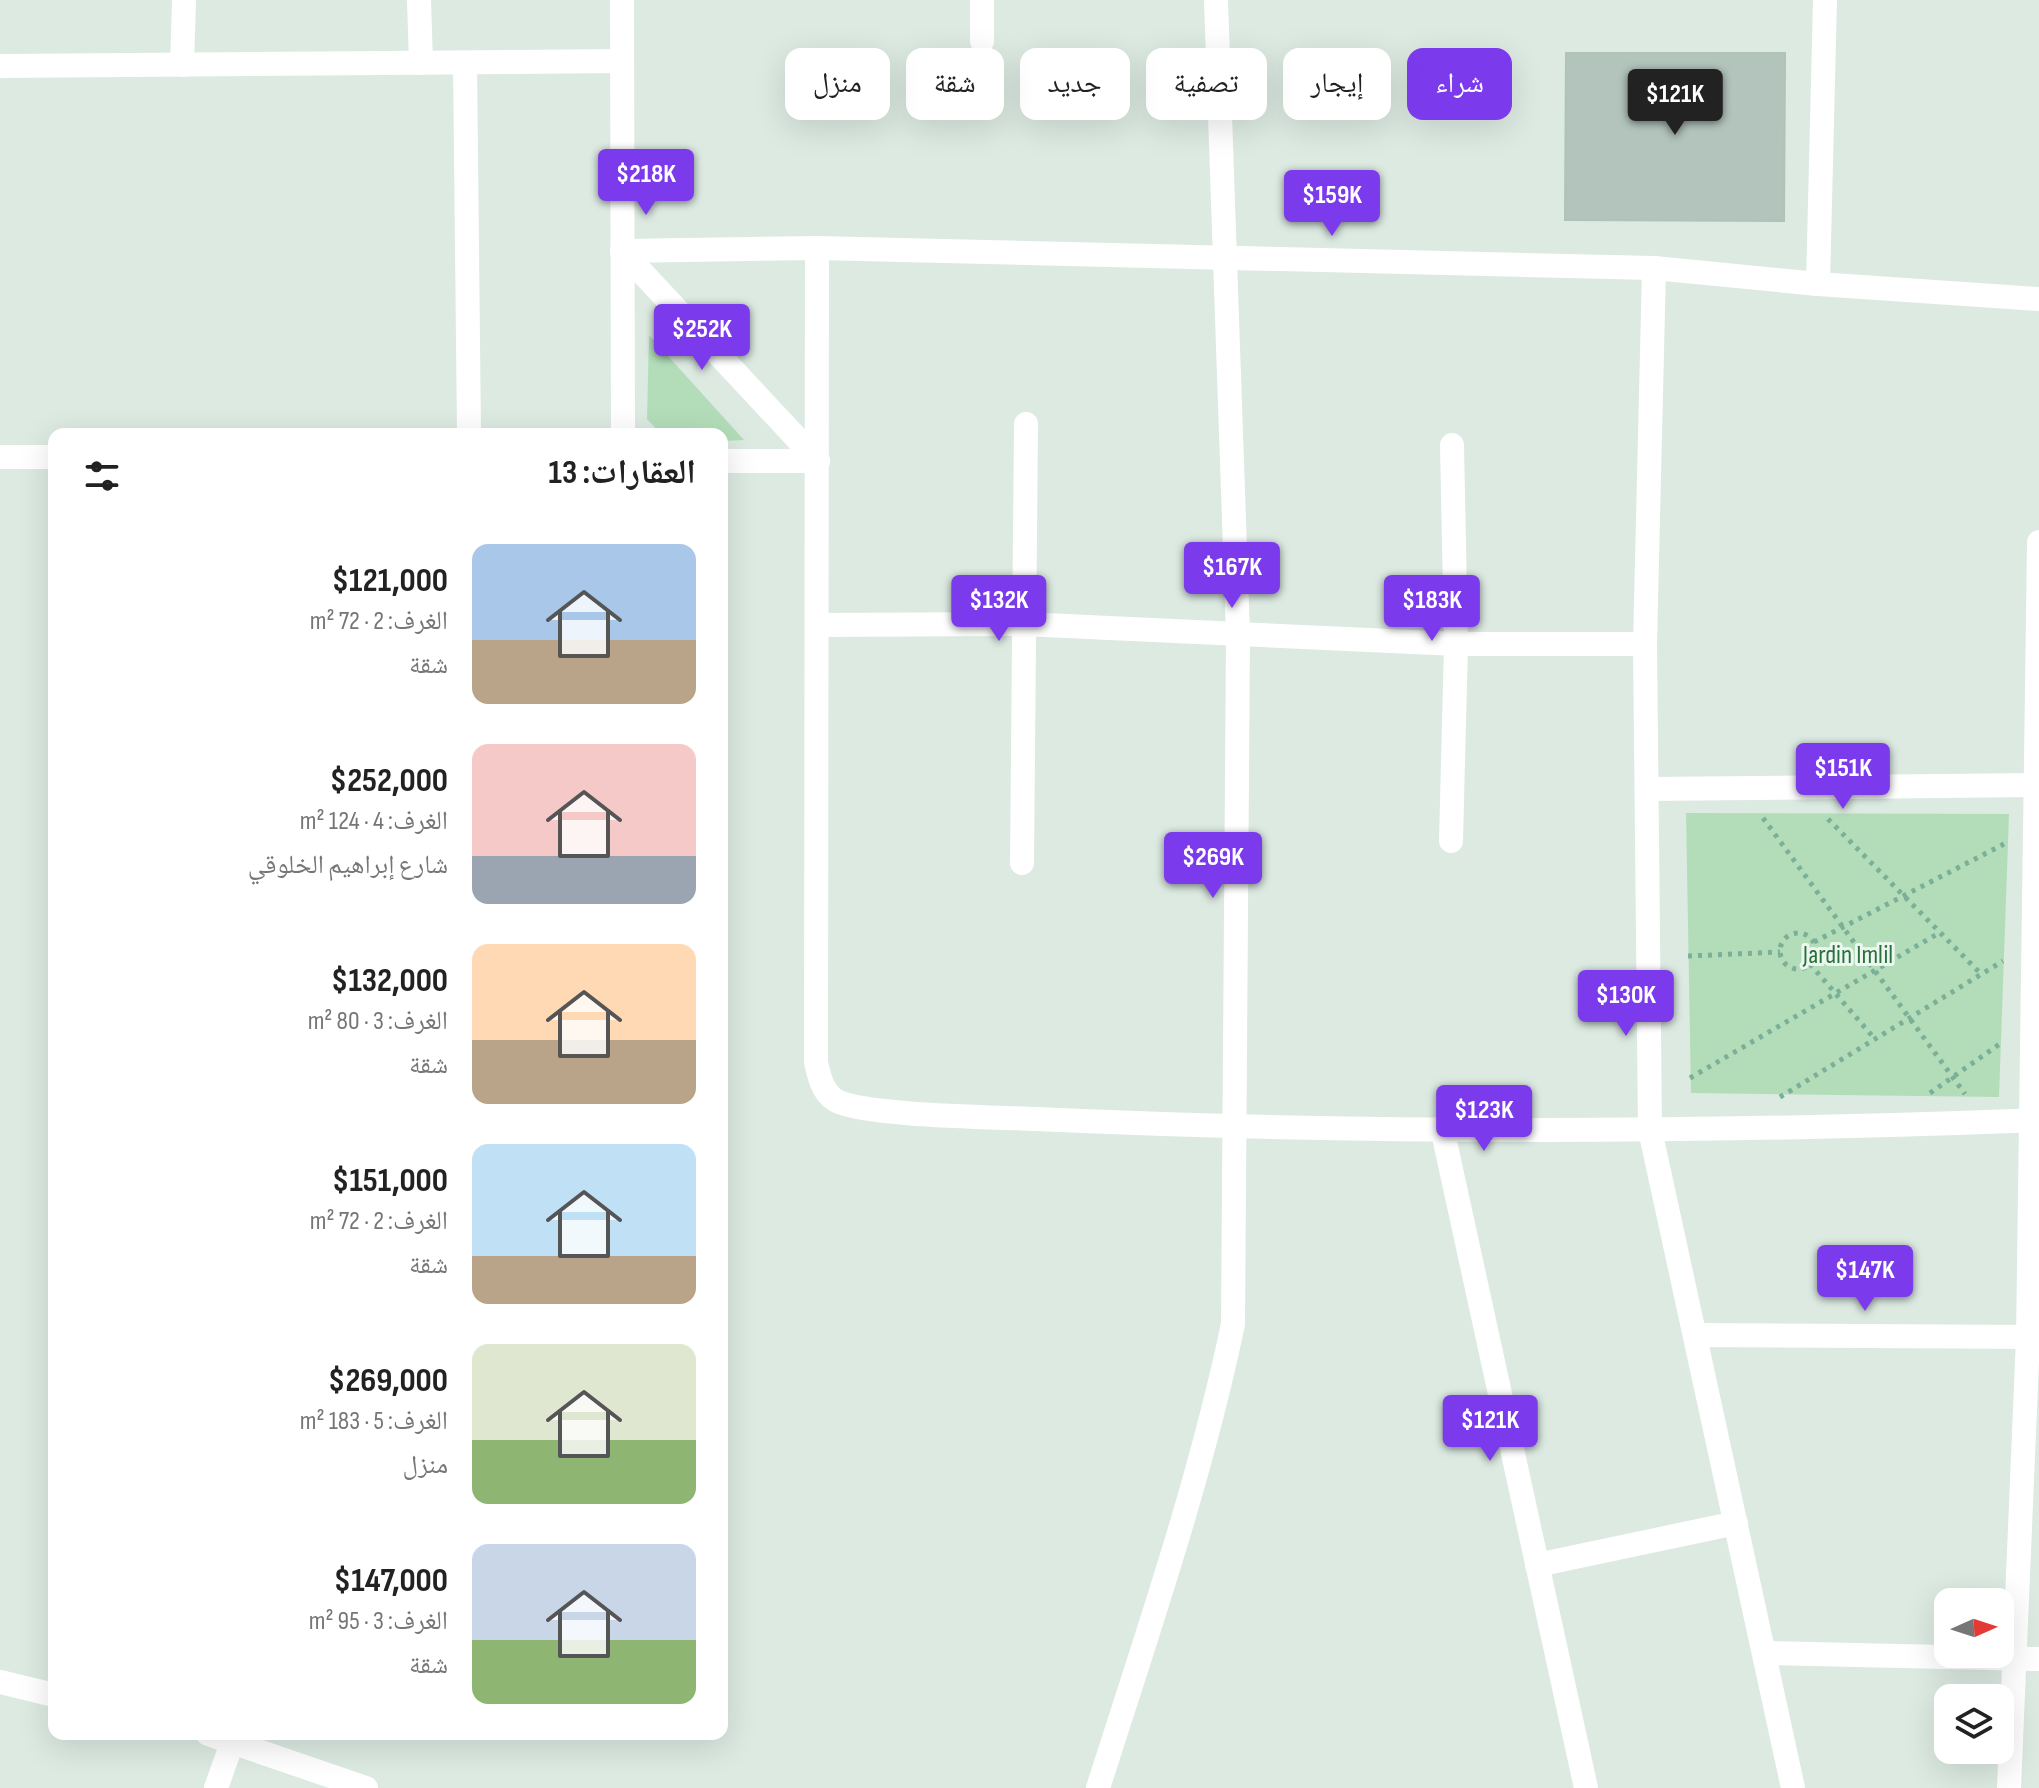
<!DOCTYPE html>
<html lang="ar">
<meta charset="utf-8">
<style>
:root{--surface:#fff;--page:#f6f6f6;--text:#222;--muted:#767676;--accent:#7c3aed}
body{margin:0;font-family:"Sofia Sans Condensed","Noto Naskh Arabic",sans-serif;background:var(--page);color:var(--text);direction:rtl;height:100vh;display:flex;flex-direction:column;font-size:30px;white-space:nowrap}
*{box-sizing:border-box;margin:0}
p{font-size:26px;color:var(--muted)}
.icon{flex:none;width:44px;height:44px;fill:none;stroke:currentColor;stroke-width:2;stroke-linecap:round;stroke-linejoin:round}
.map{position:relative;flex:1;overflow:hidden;direction:ltr}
.details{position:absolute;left:48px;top:428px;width:680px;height:1312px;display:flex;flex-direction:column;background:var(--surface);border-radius:16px;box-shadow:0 8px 32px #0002;direction:rtl}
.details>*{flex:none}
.guide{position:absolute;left:752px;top:48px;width:760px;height:72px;direction:rtl;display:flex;gap:16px}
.needle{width:52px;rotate:87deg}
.tools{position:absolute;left:1934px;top:1588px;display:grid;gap:16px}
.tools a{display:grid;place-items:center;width:80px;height:80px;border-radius:16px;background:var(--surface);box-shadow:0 8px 32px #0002;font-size:40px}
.price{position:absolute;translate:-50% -68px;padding:0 18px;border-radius:8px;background:var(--accent);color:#fff;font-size:26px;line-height:52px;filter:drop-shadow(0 2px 4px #0008)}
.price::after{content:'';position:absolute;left:50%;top:48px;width:24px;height:18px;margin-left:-12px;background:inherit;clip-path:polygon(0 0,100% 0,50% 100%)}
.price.on{background:#222;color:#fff}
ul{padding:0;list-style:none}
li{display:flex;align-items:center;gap:24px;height:200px;padding:0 32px}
li span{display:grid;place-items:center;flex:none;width:224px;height:160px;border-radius:16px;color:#555}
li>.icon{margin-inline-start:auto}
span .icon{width:96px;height:96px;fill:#fffc;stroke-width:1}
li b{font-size:34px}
h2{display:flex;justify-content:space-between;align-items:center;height:96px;padding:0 32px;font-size:34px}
.chip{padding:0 28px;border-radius:16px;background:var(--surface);box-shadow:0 8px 32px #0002;font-size:28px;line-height:72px}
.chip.on{background:var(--accent);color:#fff}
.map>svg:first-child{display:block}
</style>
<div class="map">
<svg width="2039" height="1788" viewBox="0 0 2039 1788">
<rect width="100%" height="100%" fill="#dceae2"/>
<g fill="#b3ddb9">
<polygon points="649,335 744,440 722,441 722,434 661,434 647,419"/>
<polygon points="1686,813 2009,814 1999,1097 1691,1093"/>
</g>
<polygon fill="#b2c4bb" stroke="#afc3b8" stroke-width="2" points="1566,53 1785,53 1784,221 1565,220"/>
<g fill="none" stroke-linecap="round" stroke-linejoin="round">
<g stroke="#7baf98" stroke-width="5" stroke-dasharray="4 6" stroke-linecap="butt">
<polyline points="1763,818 1965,1094"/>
<polyline points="1828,819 1981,974"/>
<circle cx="1798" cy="951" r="18"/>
<polyline points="1814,942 2004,844"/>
<polyline points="1688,956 1780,952"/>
<polyline points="1810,964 1874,1038"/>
<polyline points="1690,1078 1939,933"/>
<polyline points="1930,1093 2001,1043"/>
<polyline points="1780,1097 2003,961"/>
</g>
<g stroke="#fff" stroke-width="24">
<polyline points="419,0 421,63"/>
<polyline points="622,0 623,434"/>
<polyline points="982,41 982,0"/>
<polyline points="465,63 469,434"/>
<polyline points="182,65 184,0"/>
<polyline points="0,66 622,61"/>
<path d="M 817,248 L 816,1062 C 819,1076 822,1091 835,1100 C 861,1116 997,1117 1035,1119 C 1369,1134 1705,1133 2039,1120"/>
<polyline points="622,251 817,248 1654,268 1818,284 2039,299"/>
<polyline points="622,251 818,461"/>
<polyline points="1654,268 1645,644 1650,1130 1793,1788"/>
<polyline points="1818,284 1825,0"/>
<polyline points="0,457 54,457"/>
<polyline points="722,461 818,461"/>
<polyline points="819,625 1023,624 1456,644 1645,644"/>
<polyline points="1648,789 2037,785"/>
<polyline points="1451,841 1456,644 1452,445"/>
<polyline points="1022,863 1026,424"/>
<polyline points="1442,1128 1586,1788"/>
<polyline points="1695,1335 2039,1337"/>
<polyline points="1537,1565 1736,1523"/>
<polyline points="1764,1653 2039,1659"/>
<polyline points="0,1682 54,1695"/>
<polyline points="208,1734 366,1788"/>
<polyline points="216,1788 233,1740"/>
<path d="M 1098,1788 C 1147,1634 1200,1482 1233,1324 L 1238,635 L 1216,0"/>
<polyline points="2009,1788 2028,1338 2039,542"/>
</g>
</g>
<g text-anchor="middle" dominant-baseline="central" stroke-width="6" stroke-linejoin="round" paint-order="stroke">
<g font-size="26" fill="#26723a" stroke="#edf6f0">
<text x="1848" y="955">Jardin Imlil</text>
</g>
</g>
</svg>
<div class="tools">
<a><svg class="needle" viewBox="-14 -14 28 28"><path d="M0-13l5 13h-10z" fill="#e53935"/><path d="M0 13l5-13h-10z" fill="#767676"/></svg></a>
<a><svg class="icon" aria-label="layers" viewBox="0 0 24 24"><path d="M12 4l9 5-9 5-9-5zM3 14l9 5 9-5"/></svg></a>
</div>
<b class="price on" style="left:1675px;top:137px">$121K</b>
<b class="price" style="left:646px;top:217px">$218K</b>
<b class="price" style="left:1332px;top:238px">$159K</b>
<b class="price" style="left:702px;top:372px">$252K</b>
<b class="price" style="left:1232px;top:610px">$167K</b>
<b class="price" style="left:999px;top:643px">$132K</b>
<b class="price" style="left:1432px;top:643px">$183K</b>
<b class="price" style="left:1843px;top:811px">$151K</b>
<b class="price" style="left:1213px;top:900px">$269K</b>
<b class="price" style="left:1626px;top:1038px">$130K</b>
<b class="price" style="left:1484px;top:1153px">$123K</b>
<b class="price" style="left:1865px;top:1313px">$147K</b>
<b class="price" style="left:1490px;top:1463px">$121K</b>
<div class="guide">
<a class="chip on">شراء</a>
<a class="chip">إيجار</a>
<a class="chip">تصفية</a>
<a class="chip">جديد</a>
<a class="chip">شقة</a>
<a class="chip">منزل</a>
</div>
<section class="details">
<h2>العقارات: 13<svg class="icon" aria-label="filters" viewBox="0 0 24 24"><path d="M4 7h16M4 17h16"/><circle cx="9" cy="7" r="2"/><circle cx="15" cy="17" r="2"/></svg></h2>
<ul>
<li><span style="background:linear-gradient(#a9c7e8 60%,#b9a48a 0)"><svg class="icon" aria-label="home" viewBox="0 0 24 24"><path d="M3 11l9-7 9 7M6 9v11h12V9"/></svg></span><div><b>$121,000</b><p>الغرف: 2 · 72 m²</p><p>شقة</p></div></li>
<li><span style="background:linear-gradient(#f6c9c9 70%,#9aa5b1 0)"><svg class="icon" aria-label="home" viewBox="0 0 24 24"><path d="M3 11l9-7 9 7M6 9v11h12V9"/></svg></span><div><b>$252,000</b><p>الغرف: 4 · 124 m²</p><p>شارع إبراهيم الخلوقي</p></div></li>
<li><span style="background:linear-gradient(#ffd9b3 60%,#b9a48a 0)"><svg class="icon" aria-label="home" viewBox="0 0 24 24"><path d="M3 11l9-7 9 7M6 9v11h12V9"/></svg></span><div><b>$132,000</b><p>الغرف: 3 · 80 m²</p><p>شقة</p></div></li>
<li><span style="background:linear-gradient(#bfe0f5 70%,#b9a48a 0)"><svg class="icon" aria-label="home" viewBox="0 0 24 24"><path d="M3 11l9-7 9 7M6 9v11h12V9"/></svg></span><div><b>$151,000</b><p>الغرف: 2 · 72 m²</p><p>شقة</p></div></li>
<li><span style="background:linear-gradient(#dfe7d0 60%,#8fb573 0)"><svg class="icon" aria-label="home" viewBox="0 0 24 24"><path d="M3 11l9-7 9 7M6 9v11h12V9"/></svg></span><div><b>$269,000</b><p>الغرف: 5 · 183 m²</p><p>منزل</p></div></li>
<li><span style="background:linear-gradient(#c9d6e8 60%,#8fb573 0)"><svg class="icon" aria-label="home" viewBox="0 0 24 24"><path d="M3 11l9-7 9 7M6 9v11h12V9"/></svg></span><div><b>$147,000</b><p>الغرف: 3 · 95 m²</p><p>شقة</p></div></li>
</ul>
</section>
</div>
